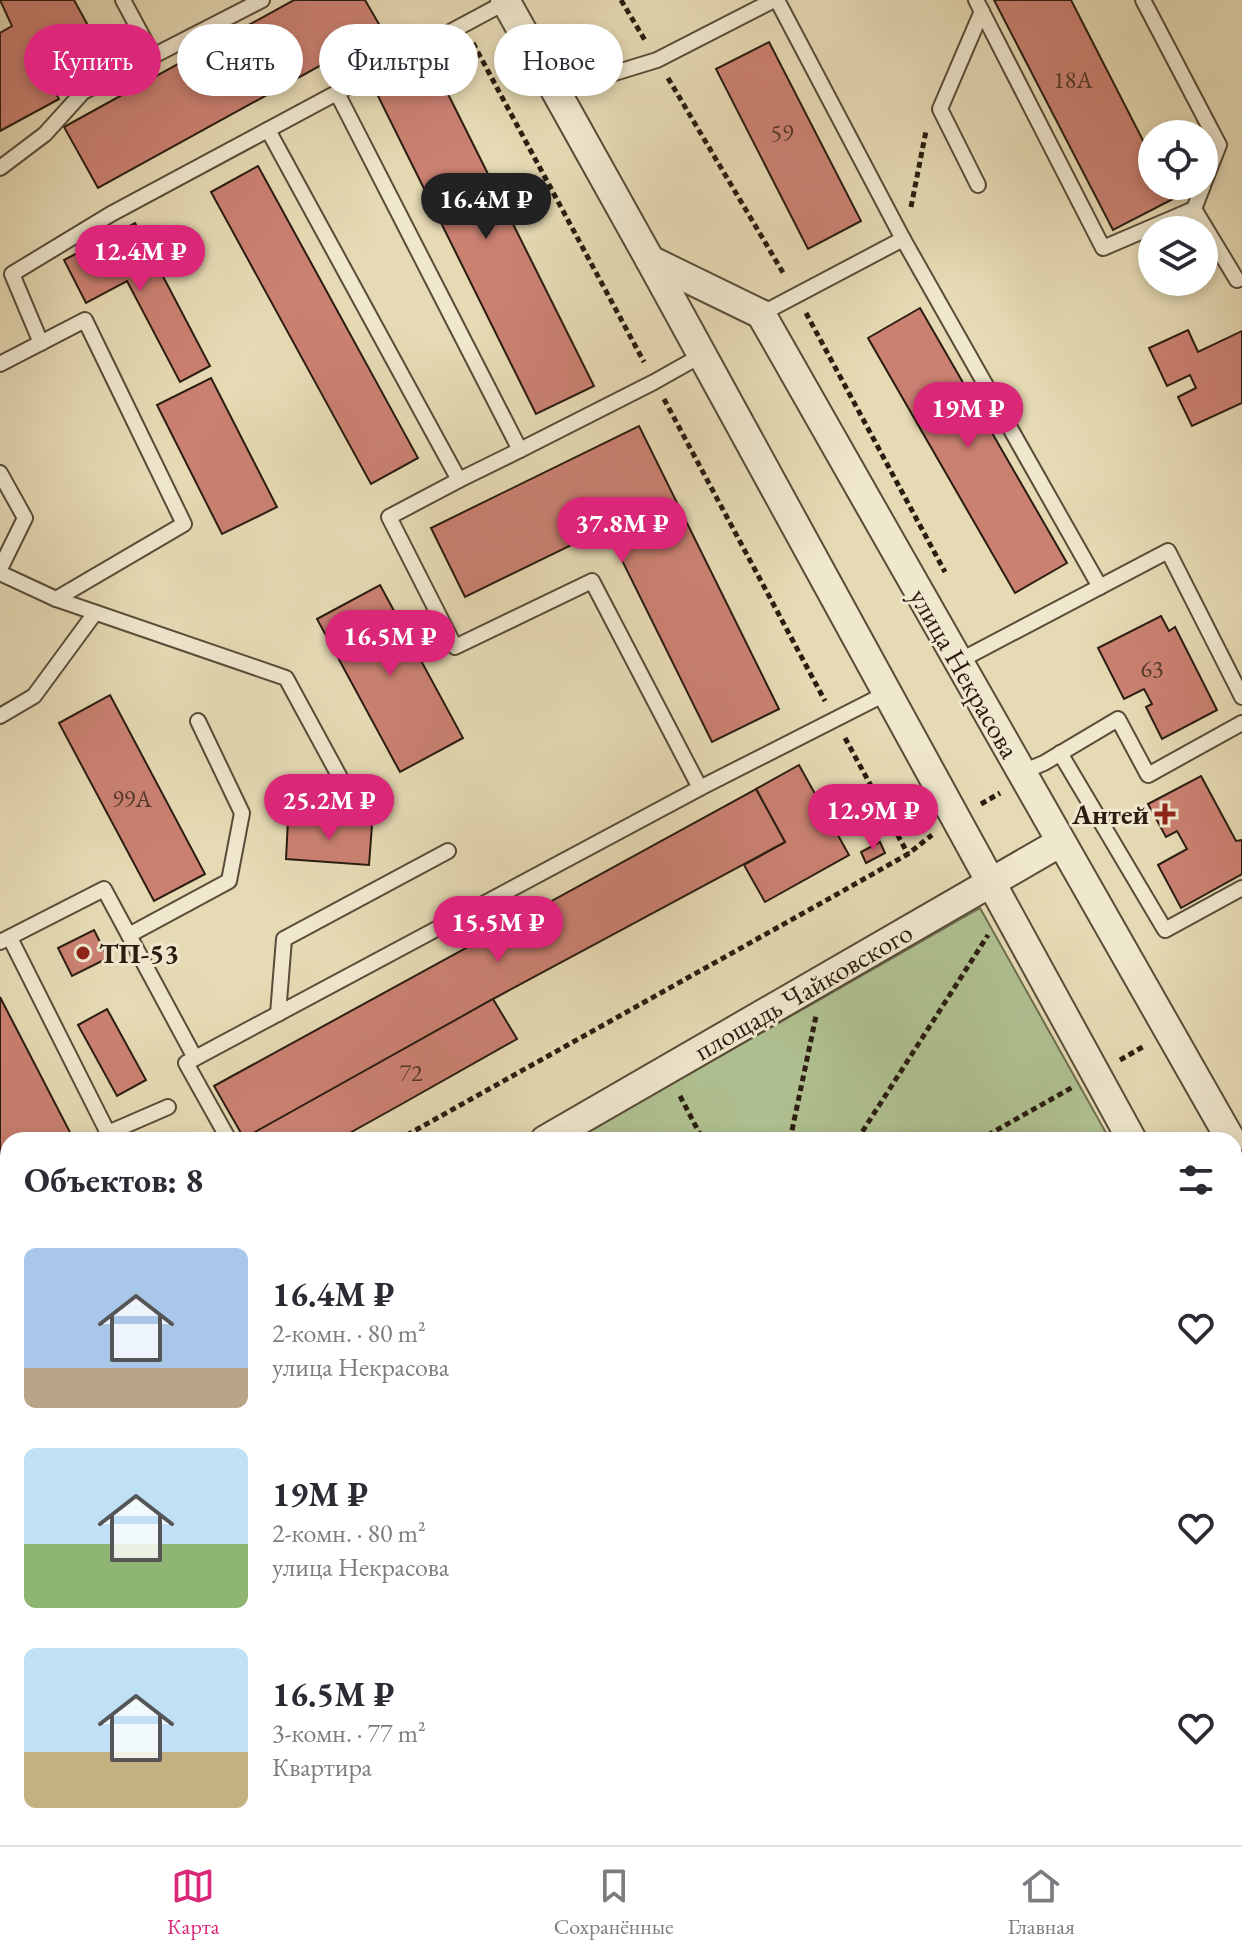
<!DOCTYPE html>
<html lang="ru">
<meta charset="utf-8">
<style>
:root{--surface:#fff;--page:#f7f7f7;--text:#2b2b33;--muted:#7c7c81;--line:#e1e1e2;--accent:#db2777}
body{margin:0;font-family:"EB Garamond",serif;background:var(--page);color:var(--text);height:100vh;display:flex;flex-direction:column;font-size:30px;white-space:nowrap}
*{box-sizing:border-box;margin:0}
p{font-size:26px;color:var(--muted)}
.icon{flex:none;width:44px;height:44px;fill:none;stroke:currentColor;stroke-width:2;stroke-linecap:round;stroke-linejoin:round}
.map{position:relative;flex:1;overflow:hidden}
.sheet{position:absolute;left:0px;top:1132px;width:1242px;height:714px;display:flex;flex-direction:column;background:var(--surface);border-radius:24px 24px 0 0;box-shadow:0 4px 12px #0003}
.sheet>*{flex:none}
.top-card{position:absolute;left:24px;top:24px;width:800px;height:72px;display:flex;gap:16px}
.buttons{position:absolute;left:1138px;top:120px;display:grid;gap:16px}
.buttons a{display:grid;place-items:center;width:80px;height:80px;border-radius:50%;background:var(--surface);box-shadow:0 4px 12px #0003;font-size:40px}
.price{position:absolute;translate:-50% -68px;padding:0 18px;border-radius:28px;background:var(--accent);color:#fff;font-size:26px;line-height:52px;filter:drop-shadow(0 2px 4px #0008)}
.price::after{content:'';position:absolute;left:50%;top:48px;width:24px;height:18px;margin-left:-12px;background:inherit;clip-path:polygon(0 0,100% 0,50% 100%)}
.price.current{background:#222;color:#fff}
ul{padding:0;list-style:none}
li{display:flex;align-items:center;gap:24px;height:200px;padding:0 24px}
li span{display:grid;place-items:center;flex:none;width:224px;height:160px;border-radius:12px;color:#555}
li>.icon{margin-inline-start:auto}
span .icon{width:96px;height:96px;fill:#fffc;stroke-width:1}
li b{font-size:34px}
h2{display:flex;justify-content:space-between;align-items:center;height:96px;padding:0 24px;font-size:34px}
.pill{padding:0 28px;border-radius:36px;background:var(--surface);box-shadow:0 4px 12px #0003;font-size:28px;line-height:72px}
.pill.current{background:var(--accent);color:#fff}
.tab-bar{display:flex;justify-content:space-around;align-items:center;height:112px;border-top:2px solid var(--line);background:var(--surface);font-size:22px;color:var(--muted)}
.tab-bar a{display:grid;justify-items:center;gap:4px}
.tab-bar .current{color:var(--accent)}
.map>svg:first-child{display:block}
</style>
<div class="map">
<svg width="1242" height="1845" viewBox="0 0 1242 1845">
<rect width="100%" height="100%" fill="#e6dab4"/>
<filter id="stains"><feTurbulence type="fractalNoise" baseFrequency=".0025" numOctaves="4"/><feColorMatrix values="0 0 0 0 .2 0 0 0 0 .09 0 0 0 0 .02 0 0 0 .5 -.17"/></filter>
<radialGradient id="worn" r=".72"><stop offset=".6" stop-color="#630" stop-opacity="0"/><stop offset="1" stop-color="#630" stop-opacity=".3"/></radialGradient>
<polygon fill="#b0c191" stroke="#6d6f50" stroke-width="2" points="980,908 1110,1140 574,1140"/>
<g fill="#cb8172" stroke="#2a1d10" stroke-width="2">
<polygon points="0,0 74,0 91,31 38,62 59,99 0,131 0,33 12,26"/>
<polygon points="294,0 365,0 383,31 98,188 64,127"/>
<polygon points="994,0 1071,0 1152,158 1152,186 1167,186 1173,199 1113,230"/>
<polygon points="769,42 861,221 808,249 716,69"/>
<polygon points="435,68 594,386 536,414 378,96"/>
<polygon points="258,166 418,458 371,484 211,192"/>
<polygon points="135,223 210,366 180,382 127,281 86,303 64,260"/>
<polygon points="920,308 1067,563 1015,593 868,338"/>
<polygon points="1188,330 1198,352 1242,331 1242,403 1192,426 1178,397 1196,388 1190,375 1167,386 1149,348"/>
<polygon points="211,378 277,507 222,534 157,405"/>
<polygon points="639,426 779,709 712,742 606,528 465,597 431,528"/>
<polygon points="380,585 463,738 400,772 317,619"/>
<polygon points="1161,616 1169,631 1175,627 1217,710 1162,739 1146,707 1152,704 1144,689 1124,699 1098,648"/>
<polygon points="110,695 205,874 154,901 59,723"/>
<polygon points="799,765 849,855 765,902 744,865 785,842 756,789"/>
<polygon points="1201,776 1236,841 1242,840 1242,874 1181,908 1158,865 1187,849 1177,831 1166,837 1148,804"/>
<polygon points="756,789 785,842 493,999 245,1140 214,1086"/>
<polygon points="288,820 372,825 369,865 286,859"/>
<polygon points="880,842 885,853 866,863 861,852"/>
<polygon points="94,930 108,958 72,976 58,948"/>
<polygon points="0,997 74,1140 8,1140 8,1178 0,1163"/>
<polygon points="493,999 517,1039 400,1105 337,1140 260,1140 255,1132"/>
<polygon points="107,1009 146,1080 117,1096 78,1025"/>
<polygon points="0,1163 8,1178 8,1310 0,1295"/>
<polygon points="1234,1471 1242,1484 1242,1602 1234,1588"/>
<polygon points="337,1838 534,1838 537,1845 324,1845"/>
<polygon points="697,1838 772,1838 776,1845 701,1845"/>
<polygon points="994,1838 1064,1838 1068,1845 998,1845"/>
</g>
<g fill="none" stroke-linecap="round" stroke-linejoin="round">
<g stroke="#594c39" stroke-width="18">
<g id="service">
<polyline points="123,0 153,56"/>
<polyline points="777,0 903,239 1100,587"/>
<polyline points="976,0 1103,248 1194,209"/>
<polyline points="1143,0 1219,145 1204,183"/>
<polyline points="556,91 657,60 774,0"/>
<polyline points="337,93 520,450 654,382 702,355"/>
<polyline points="268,130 459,480 520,450"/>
<polyline points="0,168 45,134 83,92 262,0"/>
<polyline points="978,185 940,109 982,11"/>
<polyline points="1203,186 1194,209 1237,280"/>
<polyline points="761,314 903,239"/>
<polyline points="41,343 12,274 111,214 506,2"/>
<polyline points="0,364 85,320 184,524 56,599"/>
<polyline points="0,473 25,518 0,569"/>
<polyline points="0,573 56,599 286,678 343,783"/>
<polyline points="959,661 1168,551 1242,697"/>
<polyline points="0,716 34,696 95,613"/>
<polyline points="1060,753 1165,930 1242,888"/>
<polyline points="1022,772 1044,763 1118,719 1148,775 1242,723"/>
<polyline points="700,788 887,693"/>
<polyline points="129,935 229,881 242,813 198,721"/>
<polyline points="10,938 108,1133 168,1107"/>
<polyline points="0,942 104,889 195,1058"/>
<polyline points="278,1014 284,939 448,851"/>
<polyline points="229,1140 186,1063 700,788 592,581 455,647 389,517 459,480"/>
<polyline points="1234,1431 1242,1427"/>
<polyline points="1234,1661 1242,1675"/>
<polyline points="0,1788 8,1801"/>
<polyline points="29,1838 33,1845"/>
<polyline points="547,1838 550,1845"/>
<polyline points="662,1838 666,1845"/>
<polyline points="1122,1838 1125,1845"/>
<polyline points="61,1845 85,1838"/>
</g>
</g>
<g stroke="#594c39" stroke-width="32">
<g id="minor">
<polyline points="505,0 650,260 1132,1140"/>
<polyline points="650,260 761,314 1231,1140"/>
<polyline points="545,1140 1061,842"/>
<polyline points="1234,1220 1242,1215"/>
<polyline points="1234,1273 1242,1280"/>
<polyline points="0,1440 8,1436"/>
</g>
</g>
<g stroke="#594c39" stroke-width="40">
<g id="tertiary">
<polyline points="0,1556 8,1570"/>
<polyline points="162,1838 166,1845"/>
</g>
</g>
<g stroke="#2a1d10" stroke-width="5" stroke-dasharray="6 4" stroke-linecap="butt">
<polyline points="621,0 646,42"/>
<polyline points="473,43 644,362"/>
<polyline points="668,78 785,276"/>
<polyline points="911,207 926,131"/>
<polyline points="806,313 945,572"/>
<polyline points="664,399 825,701"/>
<polyline points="845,738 908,854"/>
<polyline points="981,804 1000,793"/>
<polyline points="1120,1060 1146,1045"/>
<polyline points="680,1096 703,1140"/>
<polyline points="398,1140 841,892 908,854 932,835"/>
<polyline points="790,1140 816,1016"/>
<polyline points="857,1140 988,935"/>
<polyline points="979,1140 1073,1087"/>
<polyline points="0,1402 8,1397"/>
<polyline points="1,1468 8,1481"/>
<polyline points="0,1680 8,1693"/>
<polyline points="908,1838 916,1845"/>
<polyline points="211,1845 223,1838"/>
</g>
<use href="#service" stroke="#efe7ce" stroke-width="14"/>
<use href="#minor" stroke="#efe7ce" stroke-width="28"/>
<use href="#tertiary" stroke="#efe7ce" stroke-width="36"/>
</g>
<g fill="#8f2418" stroke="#efe7ce" stroke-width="3">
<path d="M1161 802h8v8h8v8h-8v8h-8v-8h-8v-8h8z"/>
<circle cx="83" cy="953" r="8"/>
</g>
<g text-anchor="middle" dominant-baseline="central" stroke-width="6" stroke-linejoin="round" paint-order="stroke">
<g font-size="24" fill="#523628">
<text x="1073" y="79">18А</text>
<text x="782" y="132">59</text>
<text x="1152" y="668">63</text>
<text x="132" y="798">99А</text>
<text x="411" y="1072">72</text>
</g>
<g font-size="28" fill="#2a1d10" stroke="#efe7ce">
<text transform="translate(965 673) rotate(60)">улица Некрасова</text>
<text transform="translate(803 991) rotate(-30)">площадь Чайковского</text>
</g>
<g font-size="28" font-weight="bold" fill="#2a1d10" stroke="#efe7ce" text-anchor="end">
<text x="1149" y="814">Антей</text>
<text x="99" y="953" text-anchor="start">ТП-53</text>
</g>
</g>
<rect width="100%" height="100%" filter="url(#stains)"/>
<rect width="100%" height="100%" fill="url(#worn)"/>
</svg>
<div class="buttons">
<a><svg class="icon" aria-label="locate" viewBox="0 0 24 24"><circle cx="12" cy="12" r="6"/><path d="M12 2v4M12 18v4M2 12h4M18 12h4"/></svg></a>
<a><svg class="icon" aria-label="layers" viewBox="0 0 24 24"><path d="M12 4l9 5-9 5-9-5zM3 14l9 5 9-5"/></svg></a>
</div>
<b class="price current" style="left:486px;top:241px">16.4M ₽</b>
<b class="price" style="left:140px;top:293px">12.4M ₽</b>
<b class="price" style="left:968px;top:450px">19M ₽</b>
<b class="price" style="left:622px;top:565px">37.8M ₽</b>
<b class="price" style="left:390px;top:678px">16.5M ₽</b>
<b class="price" style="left:329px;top:842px">25.2M ₽</b>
<b class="price" style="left:873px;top:852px">12.9M ₽</b>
<b class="price" style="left:498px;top:964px">15.5M ₽</b>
<div class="top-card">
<a class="pill current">Купить</a>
<a class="pill">Снять</a>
<a class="pill">Фильтры</a>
<a class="pill">Новое</a>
</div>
<section class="sheet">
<h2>Объектов: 8<svg class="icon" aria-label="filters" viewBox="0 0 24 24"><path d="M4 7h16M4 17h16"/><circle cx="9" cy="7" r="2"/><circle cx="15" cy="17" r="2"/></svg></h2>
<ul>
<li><span style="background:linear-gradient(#a9c7e8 75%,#b9a48a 0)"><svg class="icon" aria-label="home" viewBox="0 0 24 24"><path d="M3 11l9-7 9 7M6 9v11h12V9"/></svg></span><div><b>16.4M ₽</b><p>2-комн. · 80 m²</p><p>улица Некрасова</p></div><svg class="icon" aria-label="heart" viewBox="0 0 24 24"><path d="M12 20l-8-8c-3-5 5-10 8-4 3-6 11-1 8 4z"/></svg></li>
<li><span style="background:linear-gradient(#bfe0f5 60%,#8fb573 0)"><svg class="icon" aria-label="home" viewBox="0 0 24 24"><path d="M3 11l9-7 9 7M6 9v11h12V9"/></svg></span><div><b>19M ₽</b><p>2-комн. · 80 m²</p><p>улица Некрасова</p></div><svg class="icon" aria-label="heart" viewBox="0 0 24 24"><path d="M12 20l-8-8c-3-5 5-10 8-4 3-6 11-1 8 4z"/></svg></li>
<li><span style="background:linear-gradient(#bfe0f5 65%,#c2b280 0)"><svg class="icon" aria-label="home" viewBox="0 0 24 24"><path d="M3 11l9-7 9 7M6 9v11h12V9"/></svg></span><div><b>16.5M ₽</b><p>3-комн. · 77 m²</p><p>Квартира</p></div><svg class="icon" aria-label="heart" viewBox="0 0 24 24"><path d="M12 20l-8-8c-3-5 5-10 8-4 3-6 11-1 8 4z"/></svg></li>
</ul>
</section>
</div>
<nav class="tab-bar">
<a class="current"><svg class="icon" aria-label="map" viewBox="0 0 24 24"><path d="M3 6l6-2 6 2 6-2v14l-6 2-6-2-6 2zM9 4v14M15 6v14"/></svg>Карта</a>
<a><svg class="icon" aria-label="saved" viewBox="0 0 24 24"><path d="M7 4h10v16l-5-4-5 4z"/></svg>Сохранённые</a>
<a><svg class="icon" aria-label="home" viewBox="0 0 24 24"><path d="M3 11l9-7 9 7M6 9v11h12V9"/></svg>Главная</a>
</nav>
